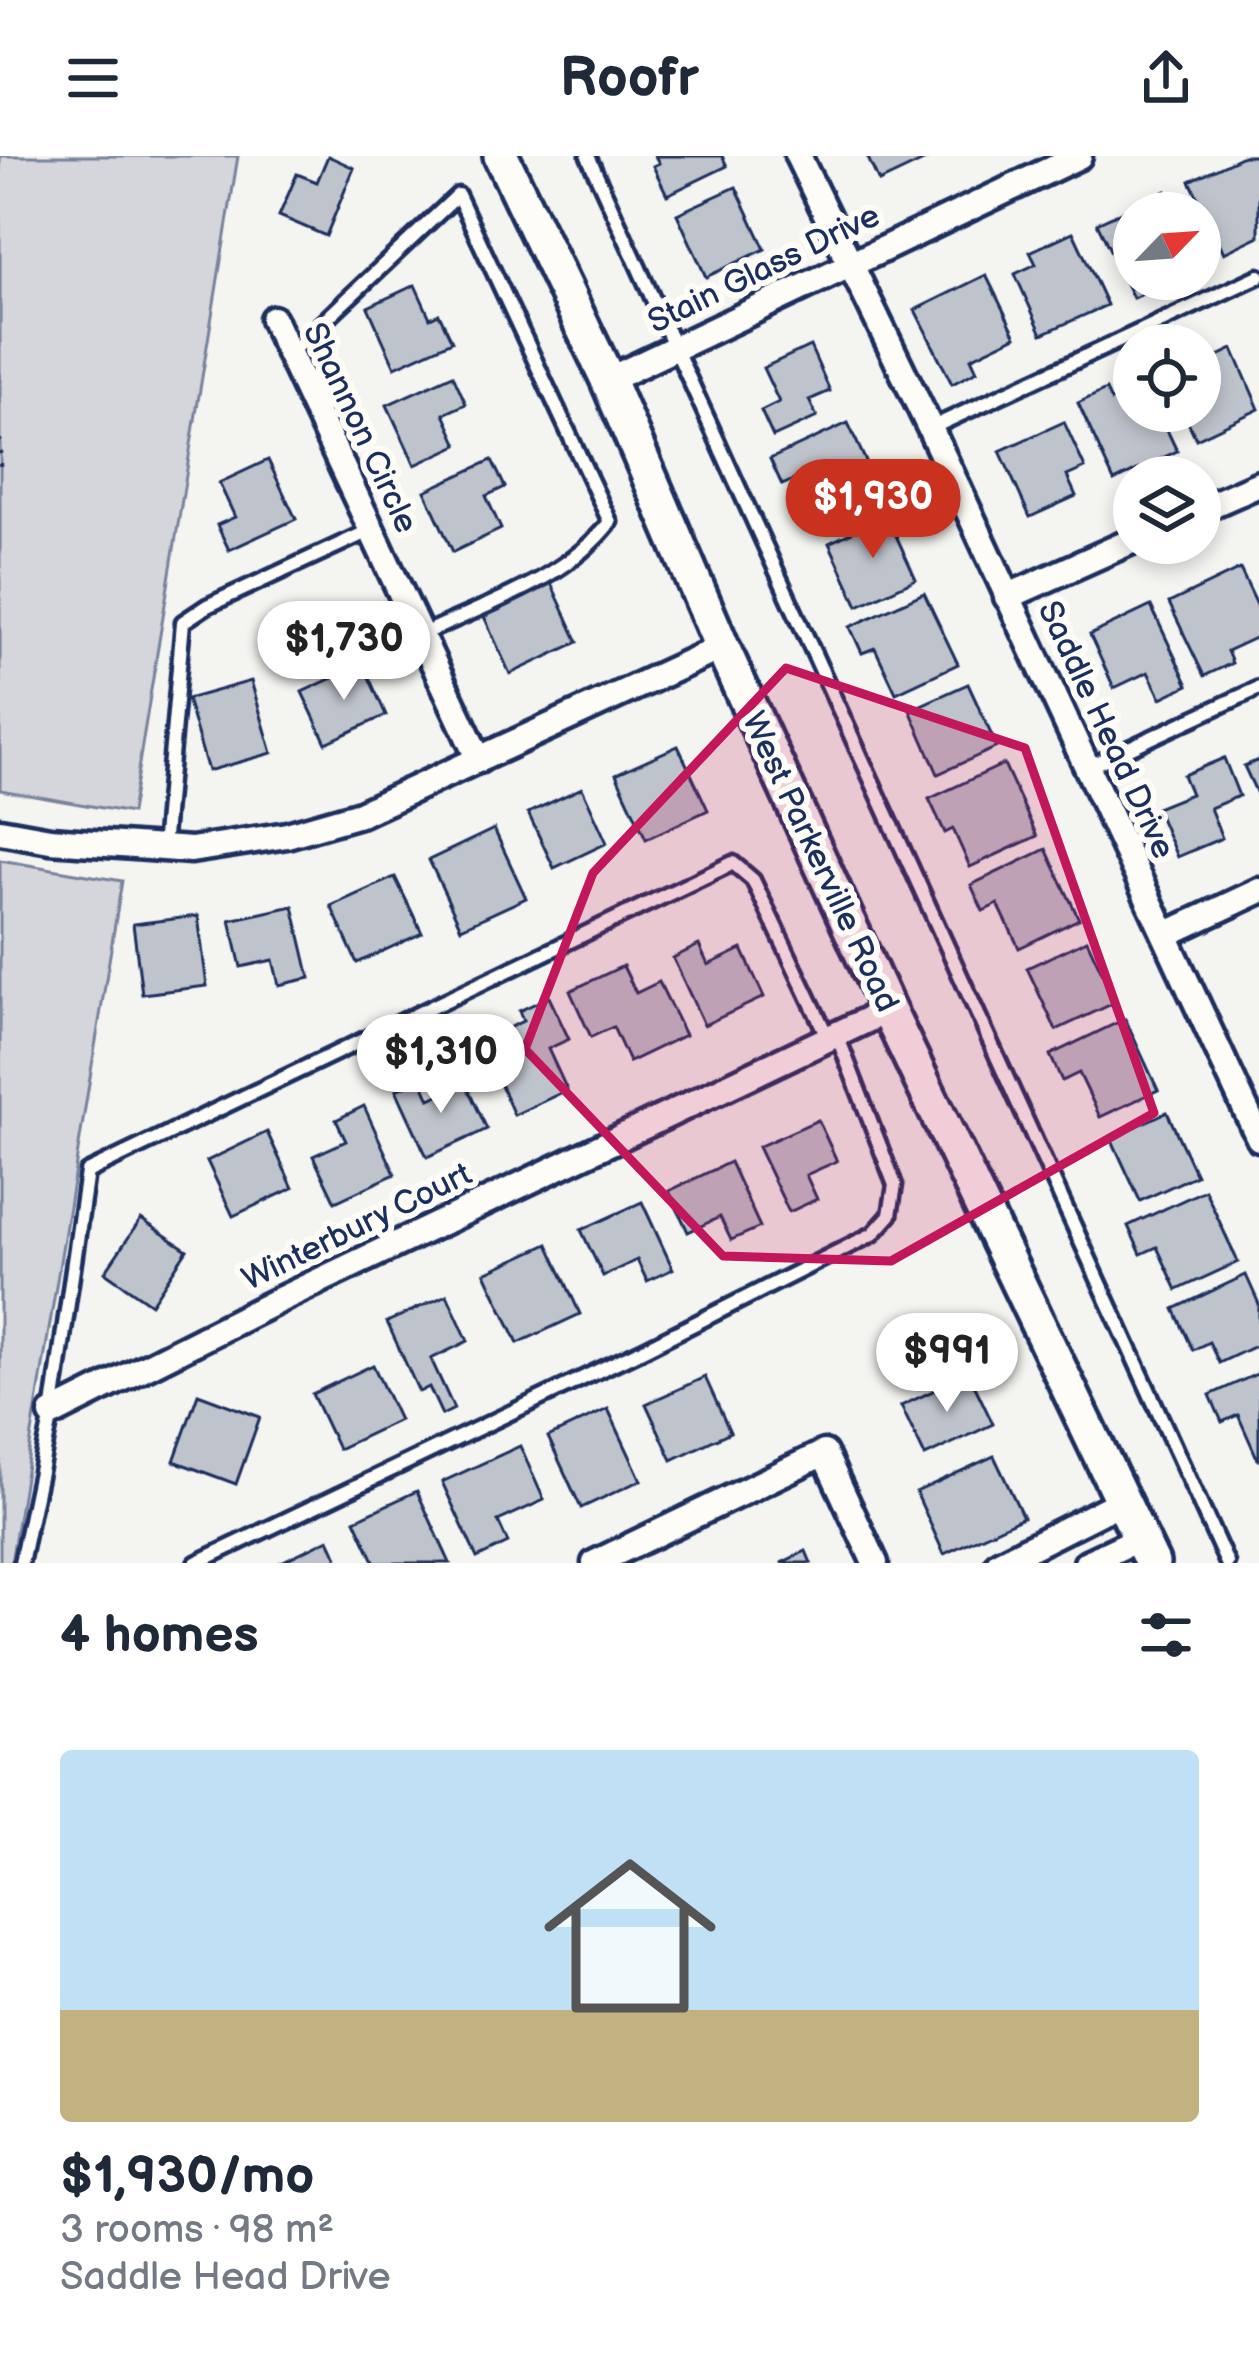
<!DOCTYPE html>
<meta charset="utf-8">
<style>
:root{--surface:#fff;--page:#f2f2f3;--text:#1f2937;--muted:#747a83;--accent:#c8321e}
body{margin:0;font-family:"Balsamiq Sans",sans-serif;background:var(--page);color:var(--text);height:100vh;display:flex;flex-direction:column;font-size:45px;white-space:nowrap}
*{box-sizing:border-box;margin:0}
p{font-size:39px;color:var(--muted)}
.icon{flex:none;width:66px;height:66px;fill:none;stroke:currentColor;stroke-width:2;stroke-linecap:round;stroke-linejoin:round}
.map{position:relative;height:1407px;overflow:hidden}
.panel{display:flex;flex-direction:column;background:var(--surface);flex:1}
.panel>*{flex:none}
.needle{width:78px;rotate:65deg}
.controls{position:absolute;left:1113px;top:36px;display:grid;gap:24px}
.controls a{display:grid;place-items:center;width:108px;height:108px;border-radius:50%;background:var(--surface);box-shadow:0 6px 18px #0003;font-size:60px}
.price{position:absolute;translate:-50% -102px;padding:0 27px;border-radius:42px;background:#fff;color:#222;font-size:39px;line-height:78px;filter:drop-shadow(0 3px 6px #0008)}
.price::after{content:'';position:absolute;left:50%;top:72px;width:36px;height:27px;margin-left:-18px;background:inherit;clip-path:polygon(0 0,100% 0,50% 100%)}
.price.active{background:var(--accent);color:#fff}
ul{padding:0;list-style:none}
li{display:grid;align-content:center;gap:24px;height:636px;padding:0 60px}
li span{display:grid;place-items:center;height:372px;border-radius:12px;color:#555}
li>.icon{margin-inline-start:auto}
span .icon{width:216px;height:216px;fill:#fffc;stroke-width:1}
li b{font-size:51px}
h2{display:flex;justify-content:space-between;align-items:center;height:144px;padding:0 60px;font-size:51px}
header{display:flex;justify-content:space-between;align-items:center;height:156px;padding:0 60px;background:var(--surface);font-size:54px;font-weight:800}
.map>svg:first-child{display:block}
</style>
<header><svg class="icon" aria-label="menu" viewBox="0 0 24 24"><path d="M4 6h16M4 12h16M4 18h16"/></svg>Roofr<svg class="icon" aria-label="share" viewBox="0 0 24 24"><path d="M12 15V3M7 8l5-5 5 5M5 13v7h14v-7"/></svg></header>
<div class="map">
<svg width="1259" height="1407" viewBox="0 0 1259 1407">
<rect width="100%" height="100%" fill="#f4f4f1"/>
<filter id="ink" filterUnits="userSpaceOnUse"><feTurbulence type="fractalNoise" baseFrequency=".00833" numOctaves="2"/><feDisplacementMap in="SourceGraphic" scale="24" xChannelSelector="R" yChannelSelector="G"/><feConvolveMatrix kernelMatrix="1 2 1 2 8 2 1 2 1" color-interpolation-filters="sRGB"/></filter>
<g filter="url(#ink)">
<g fill="#d4d6db" stroke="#78829c" stroke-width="3">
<polygon points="0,0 238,0 131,657 0,634"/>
<polygon points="0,704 122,725 11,1407 0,1407"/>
</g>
<g fill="#bfc3cc" stroke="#1b2f5e" stroke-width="3">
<polygon points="328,0 354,12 326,80 279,60 297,18 317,26"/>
<polygon points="655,0 722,0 727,10 667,39 653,10 659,7"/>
<polygon points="867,0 934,0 879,26"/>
<polygon points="1243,0 1259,0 1259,80 1224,97 1190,25"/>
<polygon points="736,31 765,93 706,121 677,58"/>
<polygon points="1166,35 1176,57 1134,57 1134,123 1174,123 1133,142 1097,67"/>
<polygon points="1073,76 1107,149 1042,178 1015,118 1036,108 1030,96"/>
<polygon points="986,119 1016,180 971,202 977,215 952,228 915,154"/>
<polygon points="415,129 430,162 439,158 452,185 395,211 368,151"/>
<polygon points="810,190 830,235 809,244 817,261 773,281 761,255 779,246 763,212"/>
<polygon points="1233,193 1259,253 1196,283 1183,255 1200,255 1200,209"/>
<polygon points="453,219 466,248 444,258 458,289 415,309 387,249"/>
<polygon points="1106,234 1111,245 1134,234 1134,255 1158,255 1177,295 1114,325 1078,247"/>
<polygon points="1064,266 1085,312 1067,320 1076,340 1030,361 1000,295"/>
<polygon points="848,267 876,327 823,352 807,318 782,329 770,303"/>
<polygon points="268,304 296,363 229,394 217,369 235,361 219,327"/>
<polygon points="492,304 505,331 486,340 501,373 453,396 425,335"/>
<polygon points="887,360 916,423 858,450 829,387"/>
<polygon points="1240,413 1259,453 1259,480 1227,495 1232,507 1204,520 1169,447"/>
<polygon points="551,427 578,486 510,518 483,458"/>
<polygon points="924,437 958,508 896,537 875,492 862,497 850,471"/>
<polygon points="1151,450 1188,529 1161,542 1148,516 1114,532 1090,479"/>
<polygon points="363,508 386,559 326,587 302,536"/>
<polygon points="251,525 272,597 208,615 187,543"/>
<polygon points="968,528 997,591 938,618 910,554"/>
<polygon points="678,590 708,654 646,683 616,618"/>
<polygon points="1224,602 1239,640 1210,652 1222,682 1177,701 1156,652 1191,638 1183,619"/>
<polygon points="1259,604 1259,642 1244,610"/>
<polygon points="1004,608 1037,680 970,711 953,673 945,677 929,643"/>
<polygon points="582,632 607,687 554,712 528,657"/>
<polygon points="494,673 526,742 461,772 429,704"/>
<polygon points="1046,693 1079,763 1019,792 998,748 983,755 971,729"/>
<polygon points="395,721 422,777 357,807 331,750"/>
<polygon points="293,750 310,822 279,829 273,804 241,811 230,764"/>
<polygon points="198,760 207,830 142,838 133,768"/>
<polygon points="1087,784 1116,846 1056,874 1027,812"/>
<polygon points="699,789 708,809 742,793 764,841 704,869 673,802"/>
<polygon points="623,810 636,837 659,826 685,879 629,906 613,871 591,881 570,835"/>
<polygon points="549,841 569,883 548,893 567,934 514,959 493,912 514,902 502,875 523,865 519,855"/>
<polygon points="1125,863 1158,934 1100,961 1079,917 1062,925 1050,899"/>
<polygon points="421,923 430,943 465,926 487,973 427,1001 396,934"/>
<polygon points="364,950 395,1018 335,1046 313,1000 346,985 336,964"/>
<polygon points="1167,956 1196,1019 1140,1045 1111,982"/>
<polygon points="818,964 837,1005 806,1019 817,1043 789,1056 758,991"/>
<polygon points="267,976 293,1032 233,1060 207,1005"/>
<polygon points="730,1006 760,1071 731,1084 720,1061 688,1076 669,1035"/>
<polygon points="1205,1034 1238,1106 1177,1134 1157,1091 1141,1098 1128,1070"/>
<polygon points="642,1046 673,1113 647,1125 637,1104 603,1120 581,1074"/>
<polygon points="141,1063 187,1094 151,1148 105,1116"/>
<polygon points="548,1088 580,1158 518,1187 485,1117"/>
<polygon points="1246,1119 1259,1148 1259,1188 1219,1207 1209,1186 1193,1194 1174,1153"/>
<polygon points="447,1139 468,1185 431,1203 454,1253 442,1259 429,1231 419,1236 387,1166"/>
<polygon points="373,1209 399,1264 338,1293 312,1238"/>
<polygon points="1259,1217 1259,1304 1258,1304 1238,1259 1222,1266 1210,1239"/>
<polygon points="969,1218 993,1268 925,1300 901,1250"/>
<polygon points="705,1221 730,1276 672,1304 646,1248"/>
<polygon points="198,1238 260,1261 236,1328 174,1305"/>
<polygon points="608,1253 641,1324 581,1352 548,1281"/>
<polygon points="520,1290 544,1344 498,1365 508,1387 477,1402 442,1326"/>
<polygon points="994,1300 1023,1361 944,1398 916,1336"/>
<polygon points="417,1335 450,1407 375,1407 355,1364"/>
<polygon points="329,1383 340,1407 279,1407"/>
<polygon points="806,1395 811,1407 781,1407"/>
</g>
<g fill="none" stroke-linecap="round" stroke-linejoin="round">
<g stroke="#1b2f5e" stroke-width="21">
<g id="lane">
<polyline points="588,0 1227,1407"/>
<path d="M 290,197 L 458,39 L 610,366 C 565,424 486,448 421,479"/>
<polyline points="931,272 1259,120"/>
<polyline points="1086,612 1259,532"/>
<polyline points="163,692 183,466 207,450 371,374"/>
<polyline points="21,1407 52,1258 87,1016 733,707 753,724 828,882"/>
<polyline points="196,1407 646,1192 873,1078 890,1059 895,1029 837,879"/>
</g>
</g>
<g stroke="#1b2f5e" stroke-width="33">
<g id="street">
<polyline points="798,0 930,272 1259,982"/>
<polyline points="273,163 479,604"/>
<polyline points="608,224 1079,0"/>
<polyline points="1200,354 1259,328"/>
<polyline points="1007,441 1134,384"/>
<polyline points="0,675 50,684 191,694 287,679 360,658 722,491"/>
<polyline points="1167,778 1259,735"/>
<polyline points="52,1258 275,1146 888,854"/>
<polyline points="595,1407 824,1297 875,1407"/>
<polyline points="999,1407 1122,1345"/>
<polyline points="1087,1407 1140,1382"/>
</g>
</g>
<g stroke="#1b2f5e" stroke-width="42">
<polyline id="secondary" points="501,0 608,224 722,491 888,854 1152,1407"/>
</g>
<polyline stroke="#1b2f5e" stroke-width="4.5" stroke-dasharray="3 9" stroke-linecap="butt" points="0,283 0,314"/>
<use href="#lane" stroke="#fdfcf7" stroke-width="12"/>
<use href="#street" stroke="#fdfcf7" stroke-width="24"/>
<use href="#secondary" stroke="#fdfcf7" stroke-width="33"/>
</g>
</g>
<path fill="#c2185b" fill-opacity="0.2" stroke="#c2185b" stroke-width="9" stroke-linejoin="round" d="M 786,512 L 1025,592 L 1154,957 L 891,1105 L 723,1100 L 525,893 L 593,717 Z"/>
<g text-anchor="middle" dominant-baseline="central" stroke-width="12" stroke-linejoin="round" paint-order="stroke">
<g font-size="33" fill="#1b2f5e" stroke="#fdfcf7">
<text transform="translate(764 113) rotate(-26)">Stain Glass Drive</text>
<text transform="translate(360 272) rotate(65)">Shannon Circle</text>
<text transform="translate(1106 574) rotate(65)">Saddle Head Drive</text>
<text transform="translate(820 706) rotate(65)">West Parkerville Road</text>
<text transform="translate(357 1071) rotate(-26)">Winterbury Court</text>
</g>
</g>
</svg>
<div class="controls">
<a><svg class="needle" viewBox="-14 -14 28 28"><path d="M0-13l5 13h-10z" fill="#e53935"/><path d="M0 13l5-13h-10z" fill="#747a83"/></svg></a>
<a><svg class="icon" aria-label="locate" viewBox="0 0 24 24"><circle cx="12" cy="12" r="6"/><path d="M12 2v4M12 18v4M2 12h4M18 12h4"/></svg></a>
<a><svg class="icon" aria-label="layers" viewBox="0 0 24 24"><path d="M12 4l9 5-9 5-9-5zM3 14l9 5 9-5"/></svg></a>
</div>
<b class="price active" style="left:873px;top:405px">$1,930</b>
<b class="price" style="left:344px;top:547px">$1,730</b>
<b class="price" style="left:441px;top:960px">$1,310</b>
<b class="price" style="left:947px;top:1259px">$991</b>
</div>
<section class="panel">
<h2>4 homes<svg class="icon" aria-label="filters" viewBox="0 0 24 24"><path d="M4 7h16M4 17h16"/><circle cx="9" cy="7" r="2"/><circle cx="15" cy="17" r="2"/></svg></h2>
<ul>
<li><span style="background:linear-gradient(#bfe0f5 70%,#c2b280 0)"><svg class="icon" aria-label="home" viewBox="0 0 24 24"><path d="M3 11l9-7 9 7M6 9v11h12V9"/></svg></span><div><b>$1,930/mo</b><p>3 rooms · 98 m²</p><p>Saddle Head Drive</p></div></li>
</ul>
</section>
